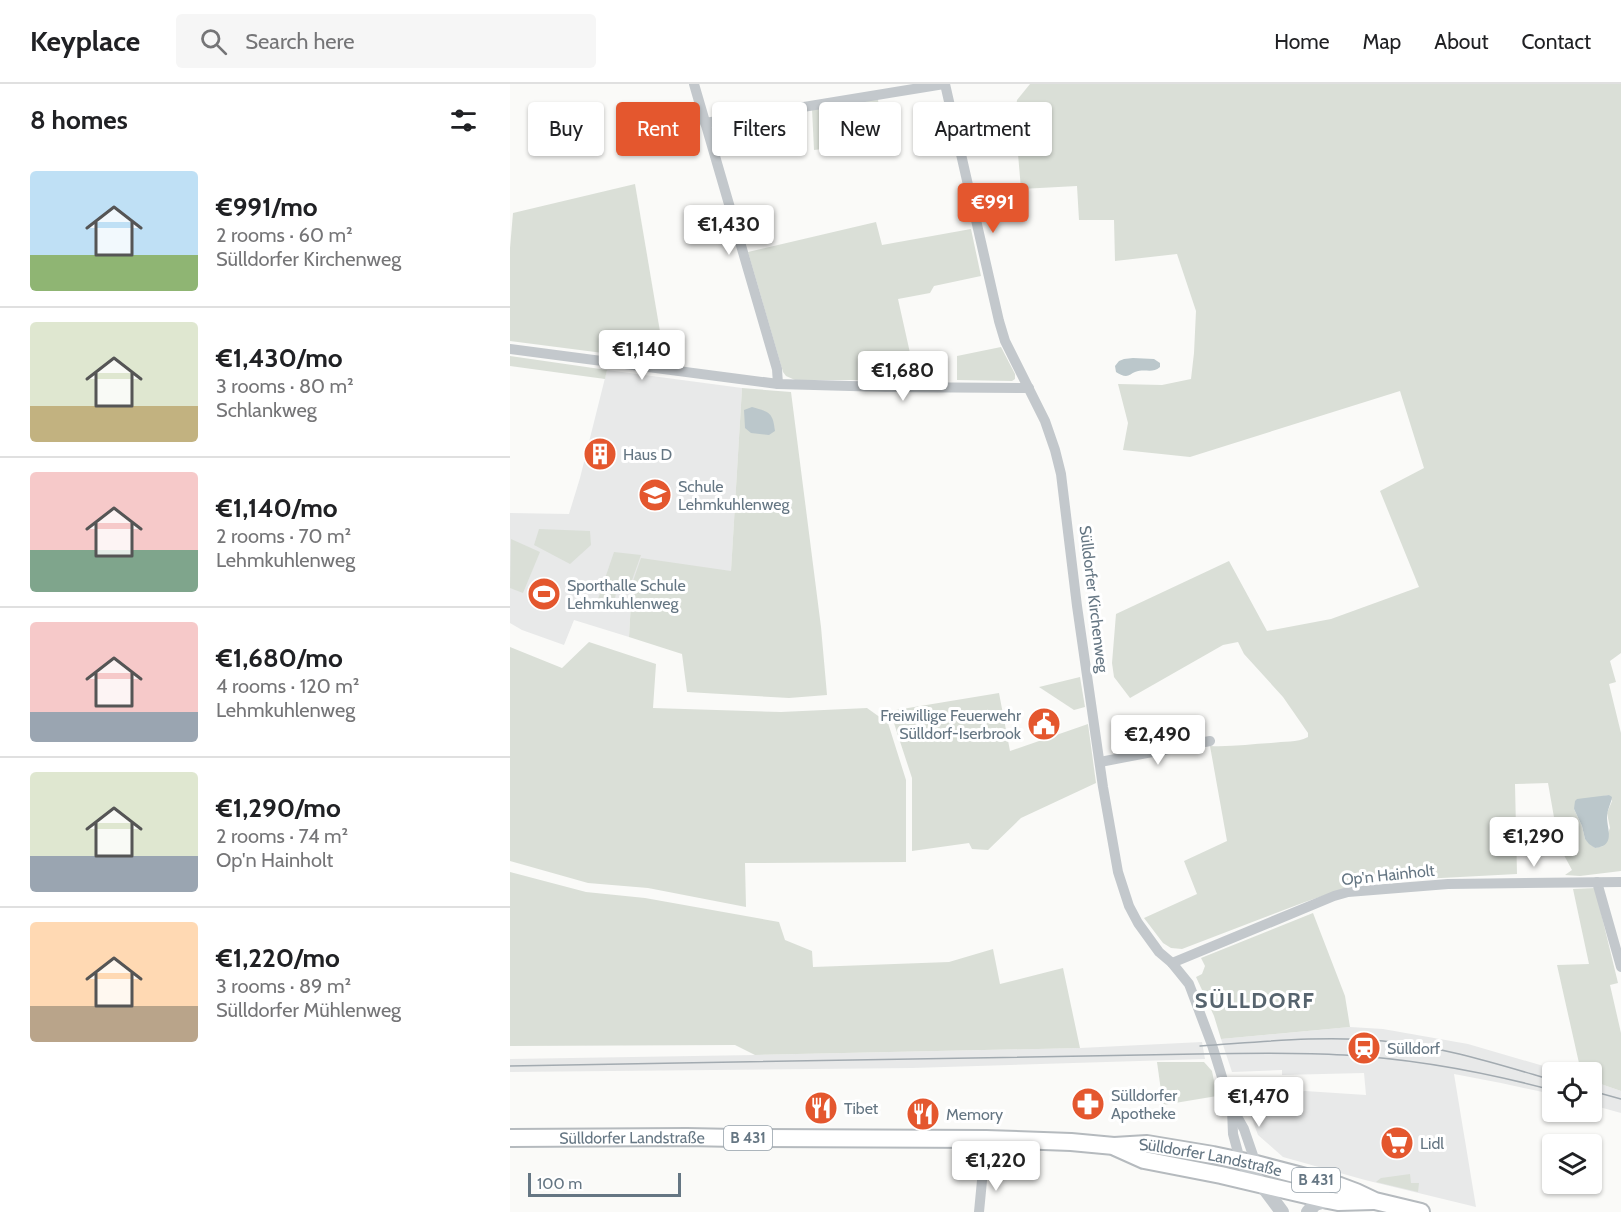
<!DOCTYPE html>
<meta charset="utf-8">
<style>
:root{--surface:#fff;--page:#f6f6f6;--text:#202124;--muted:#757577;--line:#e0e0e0;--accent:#e4572e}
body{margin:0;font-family:Cabin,sans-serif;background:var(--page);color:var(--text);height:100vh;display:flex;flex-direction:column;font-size:22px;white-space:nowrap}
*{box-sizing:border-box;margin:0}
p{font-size:20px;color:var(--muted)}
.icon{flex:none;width:33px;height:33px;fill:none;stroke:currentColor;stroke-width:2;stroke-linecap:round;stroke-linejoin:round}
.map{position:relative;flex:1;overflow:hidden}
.details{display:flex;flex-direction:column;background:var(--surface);width:510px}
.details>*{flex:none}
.banner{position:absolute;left:18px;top:18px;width:570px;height:54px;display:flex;gap:12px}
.buttons{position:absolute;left:1032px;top:978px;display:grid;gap:12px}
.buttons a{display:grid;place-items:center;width:60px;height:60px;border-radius:6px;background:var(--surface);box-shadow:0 2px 4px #0004;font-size:30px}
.scale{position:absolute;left:18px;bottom:15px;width:153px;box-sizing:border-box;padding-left:6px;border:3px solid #657683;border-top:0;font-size:16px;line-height:21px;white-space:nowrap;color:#657683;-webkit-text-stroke:4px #fff;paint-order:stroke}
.price{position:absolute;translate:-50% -51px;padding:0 14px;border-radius:6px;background:#fff;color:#222;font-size:20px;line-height:39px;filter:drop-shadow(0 2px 3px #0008)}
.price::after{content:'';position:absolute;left:50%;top:36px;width:18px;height:14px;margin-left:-9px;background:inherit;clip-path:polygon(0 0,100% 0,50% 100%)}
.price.current{background:var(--accent);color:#fff}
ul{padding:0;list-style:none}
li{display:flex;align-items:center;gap:18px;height:150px;padding:0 30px}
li+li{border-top:2px solid var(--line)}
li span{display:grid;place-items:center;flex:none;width:168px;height:120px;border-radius:6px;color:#555}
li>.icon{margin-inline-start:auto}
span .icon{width:72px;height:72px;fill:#fffc;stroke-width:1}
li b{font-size:26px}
h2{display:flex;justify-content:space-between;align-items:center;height:72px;padding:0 30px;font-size:26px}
.tag{padding:0 21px;border-radius:6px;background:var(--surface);box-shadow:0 2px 4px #0004;font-size:21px;line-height:54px}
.tag.current{background:var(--accent);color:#fff}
header{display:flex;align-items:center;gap:36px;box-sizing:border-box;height:84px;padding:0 30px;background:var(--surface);border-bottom:2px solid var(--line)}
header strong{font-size:28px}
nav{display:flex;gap:33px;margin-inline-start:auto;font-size:21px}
.search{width:420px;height:54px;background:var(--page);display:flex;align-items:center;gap:15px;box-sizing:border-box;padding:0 21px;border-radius:6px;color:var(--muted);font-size:22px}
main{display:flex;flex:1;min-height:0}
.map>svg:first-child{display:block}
</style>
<header>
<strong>Keyplace</strong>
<div class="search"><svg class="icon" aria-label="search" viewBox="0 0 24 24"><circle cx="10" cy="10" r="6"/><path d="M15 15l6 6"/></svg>Search here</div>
<nav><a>Home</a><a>Map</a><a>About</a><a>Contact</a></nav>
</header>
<main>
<section class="details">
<h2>8 homes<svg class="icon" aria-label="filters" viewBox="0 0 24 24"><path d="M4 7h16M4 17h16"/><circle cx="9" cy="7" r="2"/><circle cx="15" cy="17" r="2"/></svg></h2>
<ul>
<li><span style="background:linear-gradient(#bfe0f5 70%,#8fb573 0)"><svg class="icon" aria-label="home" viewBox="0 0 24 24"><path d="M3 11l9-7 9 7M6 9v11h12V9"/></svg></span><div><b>€991/mo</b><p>2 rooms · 60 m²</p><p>Sülldorfer Kirchenweg</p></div></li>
<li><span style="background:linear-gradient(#dfe7d0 70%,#c2b280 0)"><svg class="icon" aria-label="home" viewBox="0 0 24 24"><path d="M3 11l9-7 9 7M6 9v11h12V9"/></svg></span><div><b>€1,430/mo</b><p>3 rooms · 80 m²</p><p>Schlankweg</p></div></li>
<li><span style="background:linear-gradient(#f6c9c9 65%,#7fa58c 0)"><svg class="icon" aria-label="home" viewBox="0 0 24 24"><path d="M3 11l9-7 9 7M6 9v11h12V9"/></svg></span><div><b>€1,140/mo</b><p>2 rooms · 70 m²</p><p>Lehmkuhlenweg</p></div></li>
<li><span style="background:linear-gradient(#f6c9c9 75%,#9aa5b1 0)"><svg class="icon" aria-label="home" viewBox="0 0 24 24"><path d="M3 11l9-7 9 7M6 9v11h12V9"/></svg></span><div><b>€1,680/mo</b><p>4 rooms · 120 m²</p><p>Lehmkuhlenweg</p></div></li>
<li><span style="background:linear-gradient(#dfe7d0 70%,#9aa5b1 0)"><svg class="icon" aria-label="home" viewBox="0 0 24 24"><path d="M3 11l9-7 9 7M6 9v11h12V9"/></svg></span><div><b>€1,290/mo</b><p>2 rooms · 74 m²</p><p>Op'n Hainholt</p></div></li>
<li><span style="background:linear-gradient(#ffd9b3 70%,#b9a48a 0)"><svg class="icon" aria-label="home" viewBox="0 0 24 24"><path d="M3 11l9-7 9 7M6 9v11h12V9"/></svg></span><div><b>€1,220/mo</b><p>3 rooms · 89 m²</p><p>Sülldorfer Mühlenweg</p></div></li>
</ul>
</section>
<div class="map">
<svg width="1111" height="1128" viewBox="0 0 1111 1128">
<rect width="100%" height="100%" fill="#fafaf8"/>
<g fill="#e8e9e9">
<polygon points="97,286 232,304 221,488 122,500 119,553 64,536 54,561 12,546 0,539 0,429 59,430 70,394"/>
<polygon points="840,943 873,945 958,960 1054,988 1042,988 1042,1010 991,999 944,990 966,1123 855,1096 773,1073 748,1051 737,1021 765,1012 795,1007 856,1011 854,989 772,991 772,986 722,988 711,955"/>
<polygon points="692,958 695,975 402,984 0,988 0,975 245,971 570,964"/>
<polygon points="1082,997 1111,1007 1111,1029 1082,1021"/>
</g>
<g fill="#dadfd7" fill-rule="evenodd">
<path d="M 520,0 L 1111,0 L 1111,569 L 1100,577 L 1106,598 L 1099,600 L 1111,649 L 1111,787 L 1070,792 L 1055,791 L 1062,786 L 1049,762 L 1038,699 L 1005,700 L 1007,790 L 874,797 L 836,804 L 795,818 L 672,865 L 661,864 L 653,859 L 634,834 L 687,810 L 674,777 L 717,757 L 700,662 C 721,663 741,660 761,659 C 775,657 786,659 798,653 L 798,649 L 773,613 L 734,570 L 728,558 L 713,561 L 620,614 L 604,593 L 602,579 L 606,530 L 719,477 L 757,547 L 821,535 L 909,503 L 870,407 L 914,384 L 890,307 L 680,373 L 613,366 L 618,339 L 608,300 L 652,301 L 681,295 L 684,269 L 686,227 L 667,170 L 605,177 L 604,136 L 569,136 L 567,102 L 511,105 L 505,35 L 507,16 ZM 1099,711 L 1102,717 L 1097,729 L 1100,744 L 1093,762 L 1085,764 L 1075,755 L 1072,742 L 1064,725 L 1084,714 Z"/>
<polygon points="368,15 372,58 304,66 302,25"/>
<polygon points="125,100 155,277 0,257 0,164 3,129"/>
<polygon points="366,138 372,161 461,145 471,192 424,202 420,209 388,215 406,296 285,296 276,292 273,288 238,168"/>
<polygon points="491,263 505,290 505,295 502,297 447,296 447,272"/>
<polygon points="0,272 97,286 95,295 0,282"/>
<polygon points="232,304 281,308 311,543 317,611 279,614 177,608 172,570 119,553 122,500 131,474 221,487"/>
<polygon points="29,445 80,447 81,461 60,480 24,461"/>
<polygon points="1,455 30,468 13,509 0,504"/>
<polygon points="104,468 131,471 121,499 107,502 104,521 86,521"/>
<polygon points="79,558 146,580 143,624 271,628 357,624 378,639 396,696 396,778 235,779 236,823 138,804 78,799 0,777 0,563 52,584"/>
<polygon points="570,593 575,623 564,626 529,603"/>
<polygon points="489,609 500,667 578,640 586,699 511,734 478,766 462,765 459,759 402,767 402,694 380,627"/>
<polygon points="0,788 76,808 135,814 269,838 275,856 302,867 303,883 439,878 483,865 490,900 553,884 570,964 245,971 225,961 0,962"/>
<polygon points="1085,804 1108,899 1100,901 1111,949 1111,1007 1082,997 1082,988 1071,988 1047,881 1079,880 1063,805"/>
<polygon points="803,829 835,912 840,943 711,955 704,932 686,893 692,890 695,882 691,874"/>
<polygon points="647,978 694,978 702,987 707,1012 653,1021"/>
<polygon points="900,1090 901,1099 909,1099 908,1108 866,1098 871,1094"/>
</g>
<g fill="#bbc7cb">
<path d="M 623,274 L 644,275 L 650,279 L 650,283 C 642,290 635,284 625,288 C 622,289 619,292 616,292 C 613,292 609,290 606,288 L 605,282 L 609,277 L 614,275 Z"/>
<path d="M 242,323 C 259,328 263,328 265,347 L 259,351 L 241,349 L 235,344 L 234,326 Z"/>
<path d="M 1099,711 L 1102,713 C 1101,720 1097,726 1097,733 C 1097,745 1106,762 1085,764 L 1079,760 L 1075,755 L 1072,742 L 1064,725 L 1065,717 L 1067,715 Z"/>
</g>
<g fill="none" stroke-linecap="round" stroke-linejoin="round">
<g stroke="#b5babe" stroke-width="20">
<g id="primary">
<path id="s1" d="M 0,1054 L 177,1053 L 226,1054 L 476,1055 L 561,1058 L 604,1062 L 637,1060 L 703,1071 L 746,1080 L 830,1102 L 846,1108 L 865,1117 L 911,1128"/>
<polyline points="605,1063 634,1076 711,1091 818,1116 828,1118 863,1117"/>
</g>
</g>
<g stroke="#c3c8cc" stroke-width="10">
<polyline points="184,0 267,285 268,300"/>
<polyline points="435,0 489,237 495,257 535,337 545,366 551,390 567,522 593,703 608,788 619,822 628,839 649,868 662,879 679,900 702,961 721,1022 734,1045 746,1080"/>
<polyline points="195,39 434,0"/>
<polyline points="0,265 268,300 376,303 519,304"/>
<polyline points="590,678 700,657"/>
<polyline points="1087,798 1111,883"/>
<polyline points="662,879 824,812 838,808 938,800 1111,798"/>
<polyline points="722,1025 723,1050 730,1076"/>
<polyline points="469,1128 476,1055"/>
</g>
<g stroke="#c3c8cc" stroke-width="14">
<polyline points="730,1076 752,1101 772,1128"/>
<polyline points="798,1128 805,1120 818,1116"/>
</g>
<use href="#primary" stroke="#fff" stroke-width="16"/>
<g stroke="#a2aab0" stroke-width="1.5">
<path d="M 690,962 C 751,958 812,951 873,957 C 931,962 987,980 1042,996"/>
<path d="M 0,982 L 687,970 C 736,969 786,968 834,971 C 905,975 974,988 1042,1006"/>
<polyline points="1082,1007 1111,1015"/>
</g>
</g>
<defs>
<g id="building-disc" transform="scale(1.725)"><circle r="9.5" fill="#e4572e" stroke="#fff"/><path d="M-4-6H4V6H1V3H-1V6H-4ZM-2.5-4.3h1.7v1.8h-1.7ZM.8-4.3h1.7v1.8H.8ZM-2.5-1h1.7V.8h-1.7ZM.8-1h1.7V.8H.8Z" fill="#fff"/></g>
<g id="school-disc" transform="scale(1.725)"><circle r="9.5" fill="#e4572e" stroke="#fff"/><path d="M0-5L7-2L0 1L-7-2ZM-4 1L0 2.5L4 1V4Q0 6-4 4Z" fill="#fff"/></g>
<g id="stadium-disc" transform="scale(1.725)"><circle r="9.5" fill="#e4572e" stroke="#fff"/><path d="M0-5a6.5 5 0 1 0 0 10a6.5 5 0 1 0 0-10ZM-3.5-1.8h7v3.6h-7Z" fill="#fff"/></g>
<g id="civic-disc" transform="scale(1.725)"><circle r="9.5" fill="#e4572e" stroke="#fff"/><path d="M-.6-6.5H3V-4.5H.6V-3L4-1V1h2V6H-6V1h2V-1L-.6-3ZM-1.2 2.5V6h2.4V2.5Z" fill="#fff"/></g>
<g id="station-disc" transform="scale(1.725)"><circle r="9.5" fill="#e4572e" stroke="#fff"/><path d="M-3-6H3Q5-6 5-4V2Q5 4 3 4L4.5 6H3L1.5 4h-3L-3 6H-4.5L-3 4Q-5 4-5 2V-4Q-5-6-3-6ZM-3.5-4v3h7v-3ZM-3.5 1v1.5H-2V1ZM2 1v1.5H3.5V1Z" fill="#fff"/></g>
<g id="pharmacy-disc" transform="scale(1.725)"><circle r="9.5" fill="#e4572e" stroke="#fff"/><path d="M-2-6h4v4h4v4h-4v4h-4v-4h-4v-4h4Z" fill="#fff"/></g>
<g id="restaurant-disc" transform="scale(1.725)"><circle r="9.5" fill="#e4572e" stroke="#fff"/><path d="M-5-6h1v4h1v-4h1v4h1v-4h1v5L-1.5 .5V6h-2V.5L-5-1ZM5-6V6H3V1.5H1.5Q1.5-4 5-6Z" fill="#fff"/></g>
<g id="supermarket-disc" transform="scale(1.725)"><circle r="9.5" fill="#e4572e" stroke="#fff"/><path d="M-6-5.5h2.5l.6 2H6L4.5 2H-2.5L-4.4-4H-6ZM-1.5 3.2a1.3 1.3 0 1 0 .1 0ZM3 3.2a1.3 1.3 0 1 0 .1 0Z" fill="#fff"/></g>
</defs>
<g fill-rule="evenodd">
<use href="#building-disc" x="90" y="370"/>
<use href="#school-disc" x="145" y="411"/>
<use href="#stadium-disc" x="34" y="510"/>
<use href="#civic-disc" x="534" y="640"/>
<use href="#station-disc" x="854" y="964"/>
<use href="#pharmacy-disc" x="578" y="1020"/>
<use href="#restaurant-disc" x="311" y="1024"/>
<use href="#restaurant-disc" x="413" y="1030"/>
<use href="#supermarket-disc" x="887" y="1059"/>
</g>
<g text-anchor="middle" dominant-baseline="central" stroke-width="6" stroke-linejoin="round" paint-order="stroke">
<g fill="#fff" stroke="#939fa8" stroke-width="1.5">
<rect x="214" y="1042" width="48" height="24" rx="4.5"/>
<rect x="782" y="1084" width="48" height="24" rx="4.5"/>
</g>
<g font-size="15" font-weight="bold" fill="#657683">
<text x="238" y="1054">B 431</text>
<text x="806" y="1096">B 431</text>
</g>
<g font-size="16" fill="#657683" stroke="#fff" text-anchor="start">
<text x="113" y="370">Haus D</text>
<text x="168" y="402">Schule<tspan x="168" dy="18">Lehmkuhlenweg</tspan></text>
<text x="57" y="501">Sporthalle Schule<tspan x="57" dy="18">Lehmkuhlenweg</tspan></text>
<text x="511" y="631" text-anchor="end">Freiwillige Feuerwehr<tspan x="511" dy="18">Sülldorf-Iserbrook</tspan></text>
<text x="877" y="964">Sülldorf</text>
<text x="601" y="1011">Sülldorfer<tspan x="601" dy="18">Apotheke</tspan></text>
<text x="334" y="1024">Tibet</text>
<text x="436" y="1030">Memory</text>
<text x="910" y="1059">Lidl</text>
</g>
<g font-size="16" fill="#657683" stroke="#fff">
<text transform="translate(584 515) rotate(83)">Sülldorfer Kirchenweg</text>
<text transform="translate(878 791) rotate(-6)">Op'n Hainholt</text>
<text stroke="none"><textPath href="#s1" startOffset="122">Sülldorfer Landstraße</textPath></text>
<text stroke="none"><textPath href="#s1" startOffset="702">Sülldorfer Landstraße</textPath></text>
</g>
<g font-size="22" font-weight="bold" letter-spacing="1.5" fill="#57646e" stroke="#fff">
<text x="745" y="916">SÜLLDORF</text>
</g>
</g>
</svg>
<div class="buttons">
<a><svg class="icon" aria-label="locate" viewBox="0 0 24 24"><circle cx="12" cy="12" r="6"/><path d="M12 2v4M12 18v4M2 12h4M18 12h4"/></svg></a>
<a><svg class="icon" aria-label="layers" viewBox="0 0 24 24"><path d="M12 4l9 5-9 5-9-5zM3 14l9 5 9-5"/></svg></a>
</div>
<div class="scale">100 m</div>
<b class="price current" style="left:483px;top:150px">€991</b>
<b class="price" style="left:219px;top:172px">€1,430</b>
<b class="price" style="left:132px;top:297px">€1,140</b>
<b class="price" style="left:393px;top:318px">€1,680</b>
<b class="price" style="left:648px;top:682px">€2,490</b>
<b class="price" style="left:1024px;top:784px">€1,290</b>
<b class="price" style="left:749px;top:1044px">€1,470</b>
<b class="price" style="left:486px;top:1108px">€1,220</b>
<div class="banner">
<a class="tag">Buy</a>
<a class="tag current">Rent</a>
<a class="tag">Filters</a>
<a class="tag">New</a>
<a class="tag">Apartment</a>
</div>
</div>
</main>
